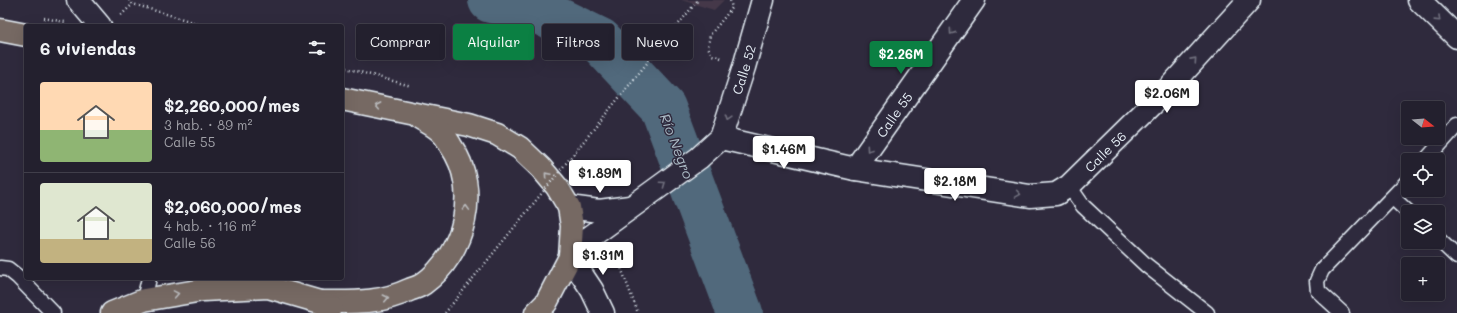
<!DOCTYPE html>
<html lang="es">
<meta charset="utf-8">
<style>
:root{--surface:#23202e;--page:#2f2d3a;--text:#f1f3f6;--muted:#a3a3aa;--line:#403e4a;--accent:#0b8043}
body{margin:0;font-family:Mali,sans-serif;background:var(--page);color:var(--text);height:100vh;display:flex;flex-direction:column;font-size:15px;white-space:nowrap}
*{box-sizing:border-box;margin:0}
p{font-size:13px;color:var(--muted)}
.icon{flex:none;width:22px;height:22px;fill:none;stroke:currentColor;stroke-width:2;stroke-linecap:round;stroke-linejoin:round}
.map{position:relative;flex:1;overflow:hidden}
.sheet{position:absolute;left:24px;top:24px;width:320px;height:256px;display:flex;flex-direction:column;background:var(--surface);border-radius:4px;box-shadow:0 4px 16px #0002,0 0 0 1px var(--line)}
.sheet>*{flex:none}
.guide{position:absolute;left:356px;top:24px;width:380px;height:36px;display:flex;gap:8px}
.needle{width:26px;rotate:107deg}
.buttons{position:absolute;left:1401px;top:101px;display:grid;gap:8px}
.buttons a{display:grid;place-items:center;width:44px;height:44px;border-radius:4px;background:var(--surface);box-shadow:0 4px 16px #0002,0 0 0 1px var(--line);font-size:20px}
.price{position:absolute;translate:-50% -34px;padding:0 9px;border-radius:4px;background:#fff;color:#222;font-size:13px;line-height:26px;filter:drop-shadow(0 1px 2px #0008)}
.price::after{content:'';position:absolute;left:50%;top:24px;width:12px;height:9px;margin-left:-6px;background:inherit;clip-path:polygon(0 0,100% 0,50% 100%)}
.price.current{background:var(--accent);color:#fff}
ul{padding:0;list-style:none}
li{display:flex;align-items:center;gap:12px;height:100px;padding:0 16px}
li+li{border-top:1px solid var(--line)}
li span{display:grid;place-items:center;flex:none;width:112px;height:80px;border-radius:4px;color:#555}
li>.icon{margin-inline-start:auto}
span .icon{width:48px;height:48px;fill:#fffc;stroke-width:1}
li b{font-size:17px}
h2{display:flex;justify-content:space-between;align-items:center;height:48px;padding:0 16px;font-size:17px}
.chip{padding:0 14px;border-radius:4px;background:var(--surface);box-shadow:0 4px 16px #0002,0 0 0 1px var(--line);font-size:14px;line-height:36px}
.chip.current{background:var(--accent);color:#fff}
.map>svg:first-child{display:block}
</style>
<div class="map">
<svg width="1457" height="313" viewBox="0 0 1457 313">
<rect width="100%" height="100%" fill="#2f2a3d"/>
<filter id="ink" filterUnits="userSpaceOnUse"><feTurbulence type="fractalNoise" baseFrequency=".025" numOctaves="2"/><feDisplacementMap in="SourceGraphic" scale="8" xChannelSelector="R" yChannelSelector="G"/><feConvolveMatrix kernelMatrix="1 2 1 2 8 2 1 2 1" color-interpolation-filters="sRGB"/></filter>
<g filter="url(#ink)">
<polygon fill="#443949" points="681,0 724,0 714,10"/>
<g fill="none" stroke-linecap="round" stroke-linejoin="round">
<polyline stroke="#51697b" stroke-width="46" points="491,0 537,10 600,41 663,108 740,313"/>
<g stroke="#e8f1f8" stroke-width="17">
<g id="lane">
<polyline points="1426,160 1457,125"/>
<polyline points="1069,186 1083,206 1146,265 1207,313"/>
<polyline points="1393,198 1408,212"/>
<polyline points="1438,239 1457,257"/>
<polyline points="0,268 8,269 18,277 53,313"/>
<polyline points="144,300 149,278"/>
<polyline points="1342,313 1318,291 1317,281 1322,270 1408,181"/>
</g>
</g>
<g stroke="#e8f1f8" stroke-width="25">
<g id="street">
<polyline points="1419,0 1457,37"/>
<path id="s1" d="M 721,138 L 855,169 L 1030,196 L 1056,194 L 1069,186 L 1169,88 L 1249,0"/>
<path id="s2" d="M 855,169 L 974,0"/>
</g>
</g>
<g stroke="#e8f1f8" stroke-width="25">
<g id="secondary">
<polyline points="78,0 100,26"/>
<polyline points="569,207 599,211 630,207"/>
<path id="s3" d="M 571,251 L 699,158 L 721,138 L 744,67 L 763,0"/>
<polyline points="570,257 592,290 603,313"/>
</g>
</g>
<g stroke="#e8f1f8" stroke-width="25">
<g id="primary">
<polyline points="0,30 26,35"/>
<polyline points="342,99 469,125 497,134 520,148 541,168 557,187 569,207 572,226 570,257 546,303 536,313"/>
<path d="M 320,302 C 351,302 380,304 409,290 C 414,288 419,287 423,284 C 465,254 481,189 451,146 C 448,141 445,135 440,131 C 435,126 427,122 420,118"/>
<polyline points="112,313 144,300 203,290 268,287 320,302 332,307"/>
</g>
</g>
<g stroke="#e8f1f8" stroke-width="2.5" stroke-dasharray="1 3" stroke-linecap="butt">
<polyline points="129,0 133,4 206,26"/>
<polyline points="121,15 133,4"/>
<polyline points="44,18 65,22"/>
<polyline points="721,58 712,55 708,47 710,35 732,8 730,0"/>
<polyline points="342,67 411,86"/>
<polyline points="612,251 620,265 638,313"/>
</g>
<use href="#lane" stroke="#2f2a3d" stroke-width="14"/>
<use href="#street" stroke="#2f2a3d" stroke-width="22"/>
<use href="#secondary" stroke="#2f2a3d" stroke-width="22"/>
<use href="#primary" stroke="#766964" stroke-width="22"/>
<polyline stroke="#e8f1f8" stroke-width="2.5" stroke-dasharray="1 3" stroke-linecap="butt" points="445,313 698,0"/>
</g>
<defs><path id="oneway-chevron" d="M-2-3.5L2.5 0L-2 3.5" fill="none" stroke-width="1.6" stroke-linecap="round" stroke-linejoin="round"/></defs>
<g stroke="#70707e">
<use href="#oneway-chevron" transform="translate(1438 19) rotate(44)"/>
<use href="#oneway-chevron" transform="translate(952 32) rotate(125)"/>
<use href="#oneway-chevron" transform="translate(1194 60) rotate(-48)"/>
<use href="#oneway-chevron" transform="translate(728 118) rotate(108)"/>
<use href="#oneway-chevron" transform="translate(869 149) rotate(125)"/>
<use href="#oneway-chevron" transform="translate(663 184) rotate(-35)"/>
<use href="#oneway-chevron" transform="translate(1018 194) rotate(9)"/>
</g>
<g stroke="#babbbd">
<use href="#oneway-chevron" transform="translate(378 106) rotate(-169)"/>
<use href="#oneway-chevron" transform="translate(547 175) rotate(-131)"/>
<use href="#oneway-chevron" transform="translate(466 208) rotate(-88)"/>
<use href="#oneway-chevron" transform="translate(176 294) rotate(-10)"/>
<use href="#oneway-chevron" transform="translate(386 298) rotate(-13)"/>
</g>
</g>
<g text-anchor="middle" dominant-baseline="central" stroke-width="3" stroke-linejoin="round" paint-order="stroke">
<g font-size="13" fill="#e8f1f8" stroke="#2f2a3d">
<text stroke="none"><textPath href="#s3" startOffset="260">Calle 52</textPath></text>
<text stroke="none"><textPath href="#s2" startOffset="67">Calle 55</textPath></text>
<text stroke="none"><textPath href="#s1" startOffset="406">Calle 56</textPath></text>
</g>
<g font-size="14" font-style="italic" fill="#acbbc6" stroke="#2f2a3d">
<text transform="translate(677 146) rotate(69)">Río Negro</text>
</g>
</g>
</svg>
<div class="buttons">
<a><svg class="needle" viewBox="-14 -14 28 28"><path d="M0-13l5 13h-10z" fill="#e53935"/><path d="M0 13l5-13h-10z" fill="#a3a3aa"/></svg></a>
<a><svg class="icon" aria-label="locate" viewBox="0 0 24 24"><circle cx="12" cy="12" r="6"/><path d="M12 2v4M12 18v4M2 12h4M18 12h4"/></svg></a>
<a><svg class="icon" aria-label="layers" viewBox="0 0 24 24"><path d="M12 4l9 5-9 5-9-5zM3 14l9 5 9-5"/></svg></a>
<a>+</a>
</div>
<b class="price current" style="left:901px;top:75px">$2.26M</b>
<b class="price" style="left:1167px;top:114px">$2.06M</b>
<b class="price" style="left:784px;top:170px">$1.46M</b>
<b class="price" style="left:600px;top:194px">$1.89M</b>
<b class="price" style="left:955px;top:202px">$2.18M</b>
<b class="price" style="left:603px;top:276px">$1.31M</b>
<div class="guide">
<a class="chip">Comprar</a>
<a class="chip current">Alquilar</a>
<a class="chip">Filtros</a>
<a class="chip">Nuevo</a>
</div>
<section class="sheet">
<h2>6 viviendas<svg class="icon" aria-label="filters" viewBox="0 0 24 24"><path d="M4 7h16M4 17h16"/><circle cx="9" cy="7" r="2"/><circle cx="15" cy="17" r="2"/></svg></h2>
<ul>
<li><span style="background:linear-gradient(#ffd9b3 60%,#8fb573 0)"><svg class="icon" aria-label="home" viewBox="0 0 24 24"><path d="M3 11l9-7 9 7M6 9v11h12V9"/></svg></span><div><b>$2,260,000/mes</b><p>3 hab. · 89 m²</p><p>Calle 55</p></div></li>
<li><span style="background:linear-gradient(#dfe7d0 70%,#c2b280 0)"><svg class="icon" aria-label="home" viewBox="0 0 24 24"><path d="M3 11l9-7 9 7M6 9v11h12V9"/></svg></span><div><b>$2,060,000/mes</b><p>4 hab. · 116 m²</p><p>Calle 56</p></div></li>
</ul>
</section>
</div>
